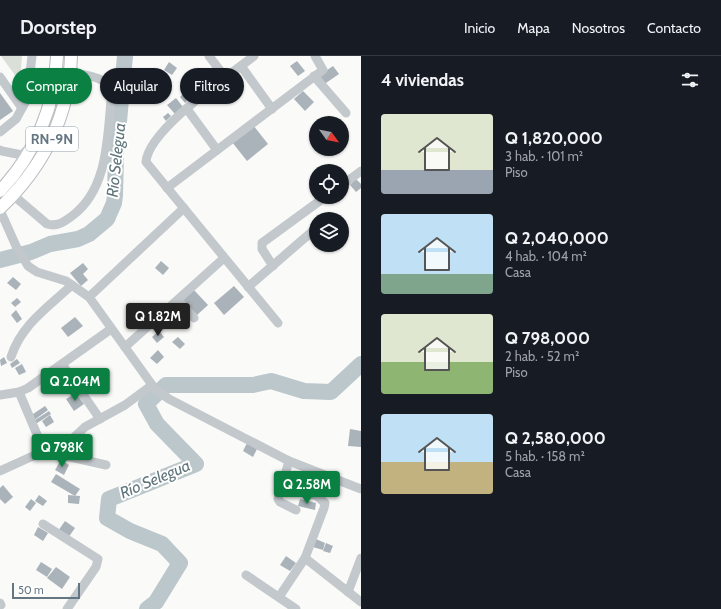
<!DOCTYPE html>
<html lang="es">
<meta charset="utf-8">
<style>
:root{--surface:#171b24;--page:#242831;--text:#f1f3f6;--muted:#9ea1a6;--line:#363941;--accent:#0b8043}
body{margin:0;font-family:Cabin,sans-serif;background:var(--page);color:var(--text);height:100vh;display:flex;flex-direction:column;font-size:15px;white-space:nowrap}
*{box-sizing:border-box;margin:0}
p{font-size:13px;color:var(--muted)}
.icon{flex:none;width:22px;height:22px;fill:none;stroke:currentColor;stroke-width:2;stroke-linecap:round;stroke-linejoin:round}
.map{position:relative;flex:1;overflow:hidden}
.side{display:flex;flex-direction:column;background:var(--surface);width:360px}
.side>*{flex:none}
.banner{position:absolute;left:12px;top:12px;width:289px;height:36px;display:flex;gap:8px}
.needle{width:26px;rotate:123deg}
.controls{position:absolute;left:309px;top:60px;display:grid;gap:8px}
.controls a{display:grid;place-items:center;width:40px;height:40px;border-radius:50%;background:var(--surface);box-shadow:0 1px 3px #0004;font-size:20px}
.scale{position:absolute;left:12px;bottom:10px;width:68px;box-sizing:border-box;padding-left:4px;border:2px solid #657683;border-top:0;font-size:11px;line-height:14px;white-space:nowrap;color:#657683;-webkit-text-stroke:3px #fff;paint-order:stroke}
.price{position:absolute;translate:-50% -34px;padding:0 9px;border-radius:4px;background:var(--accent);color:#fff;font-size:13px;line-height:26px;filter:drop-shadow(0 1px 2px #0008)}
.price::after{content:'';position:absolute;left:50%;top:24px;width:12px;height:9px;margin-left:-6px;background:inherit;clip-path:polygon(0 0,100% 0,50% 100%)}
.price.selected{background:#222;color:#fff}
ul{padding:0;list-style:none}
li{display:flex;align-items:center;gap:12px;height:100px;padding:0 20px}
li span{display:grid;place-items:center;flex:none;width:112px;height:80px;border-radius:4px;color:#555}
li>.icon{margin-inline-start:auto}
span .icon{width:48px;height:48px;fill:#fffc;stroke-width:1}
li b{font-size:17px}
h2{display:flex;justify-content:space-between;align-items:center;height:48px;padding:0 20px;font-size:17px}
.chip{padding:0 14px;border-radius:18px;background:var(--surface);box-shadow:0 1px 3px #0004;font-size:14px;line-height:36px}
.chip.selected{background:var(--accent);color:#fff}
header{display:flex;align-items:center;gap:24px;box-sizing:border-box;height:56px;padding:0 20px;background:var(--surface);border-bottom:1px solid var(--line)}
header strong{font-size:19px}
nav{display:flex;gap:22px;margin-inline-start:auto;font-size:14px}
main{display:flex;flex:1;min-height:0}
.map>svg:first-child{display:block}
</style>
<header>
<strong>Doorstep</strong>
<nav><a>Inicio</a><a>Mapa</a><a>Nosotros</a><a>Contacto</a></nav>
</header>
<main>
<div class="map">
<svg width="361" height="553" viewBox="0 0 361 553">
<rect width="100%" height="100%" fill="#fafaf8"/>
<polygon fill="#dadfd7" points="1,0 22,0 20,26"/>
<g fill="none" stroke-linecap="round" stroke-linejoin="round">
<g stroke="#bbc7cb" stroke-width="16">
<polyline points="0,204 31,196 50,188 78,183 89,178 107,163 114,147 115,139 116,98 125,0"/>
<polyline points="147,553 156,546 180,507 162,488 130,475 107,462 109,443 196,408 157,368 146,348 166,329 253,329 271,325 304,335 331,336 361,308"/>
</g>
</g>
<g fill="#aab3b9">
<polygon points="297,5 305,15 298,20 290,10"/>
<polygon points="169,6 177,12 172,19 164,14"/>
<polygon points="333,10 339,18 323,29 317,21"/>
<polygon points="188,33 194,38 185,47 180,41"/>
<polygon points="303,35 314,46 305,55 294,43"/>
<polygon points="0,37 13,55 0,64"/>
<polygon points="176,42 183,51 175,58 167,49"/>
<polygon points="168,57 171,60 166,65 163,61"/>
<polygon points="253,69 268,88 247,105 232,86"/>
<polygon points="356,123 361,128 361,132 356,136 350,129"/>
<polygon points="161,205 169,212 163,219 155,212"/>
<polygon points="83,207 88,213 83,218 88,224 81,230 70,217"/>
<polygon points="13,221 21,228 16,234 7,227"/>
<polygon points="234,230 244,241 224,259 214,247"/>
<polygon points="193,233 208,249 197,259 182,243"/>
<polygon points="17,242 21,246 15,251 11,247"/>
<polygon points="16,254 22,263 17,267 11,259"/>
<polygon points="75,261 83,270 68,281 61,272"/>
<polygon points="159,275 164,281 157,287 152,281"/>
<polygon points="178,281 185,288 180,293 172,286"/>
<polygon points="158,294 164,301 157,308 150,302"/>
<polygon points="4,301 7,307 1,310 0,304"/>
<polygon points="17,303 20,307 12,312 10,308"/>
<polygon points="22,308 26,316 19,319 15,312"/>
<polygon points="76,337 84,348 74,355 66,343"/>
<polygon points="45,350 48,354 33,365 30,360"/>
<polygon points="49,355 51,358 34,369 32,366"/>
<polygon points="50,359 54,366 46,371 42,365"/>
<polygon points="350,373 361,375 361,391 348,390"/>
<polygon points="247,387 257,393 253,401 243,395"/>
<polygon points="61,404 69,409 64,419 55,414"/>
<polygon points="56,418 80,433 75,440 51,426"/>
<polygon points="3,429 13,441 5,448 0,443 0,432"/>
<polygon points="39,439 47,445 43,450 35,445"/>
<polygon points="68,439 80,440 79,448 68,447"/>
<polygon points="31,443 36,447 30,455 25,451"/>
<polygon points="300,443 316,447 315,454 298,450"/>
<polygon points="65,465 75,472 68,482 58,475"/>
<polygon points="38,471 48,477 43,485 34,479"/>
<polygon points="316,483 325,487 323,494 313,491"/>
<polygon points="326,487 333,490 330,497 323,495"/>
<polygon points="286,500 296,507 290,515 280,509"/>
<polygon points="41,506 52,513 47,521 36,514"/>
<polygon points="56,511 70,521 62,533 47,522"/>
</g>
<g fill="none" stroke-linecap="round" stroke-linejoin="round">
<g stroke="#b5babe" stroke-width="14">
<g id="major">
<path d="M 0,135 C 35,98 55,51 57,0"/>
<path d="M 0,152 C 43,111 69,60 71,0"/>
</g>
</g>
<g stroke="#c3c8cc" stroke-width="9">
<polyline points="209,0 225,21"/>
<path d="M 254,0 C 228,20 148,74 146,106 L 278,267"/>
<polyline points="241,10 272,53"/>
<polyline points="314,20 346,57"/>
<polyline points="0,21 22,52"/>
<polyline points="187,53 217,94"/>
<polyline points="0,76 16,63 27,43 32,0"/>
<polyline points="0,94 2,95 22,99 30,91"/>
<polyline points="342,129 361,115"/>
<polyline points="167,132 323,14 315,0"/>
<path d="M 13,139 L 47,168 C 57,171 64,166 72,160 C 110,132 107,77 112,35 C 107,20 83,19 70,16"/>
<polyline points="0,154 16,190 28,210 37,216 66,225 89,241 155,333 169,343 289,405 361,433"/>
<polyline points="273,210 262,193 262,187 325,141"/>
<polyline points="248,231 315,173"/>
<polyline points="89,241 184,152"/>
<polyline points="178,244 194,262"/>
<polyline points="125,291 224,202"/>
<path d="M 11,301 C 21,269 48,251 72,229"/>
<polyline points="62,308 100,363"/>
<polyline points="19,336 44,395"/>
<polyline points="0,339 19,336 28,332 111,273"/>
<polyline points="56,398 85,371 125,349 152,329"/>
<polyline points="289,405 278,443 280,446 296,454"/>
<polyline points="0,415 44,395 106,409"/>
<polyline points="43,468 98,503 96,511 67,553"/>
<polyline points="305,502 361,546"/>
<polyline points="246,519 296,553"/>
<polyline points="348,536 361,502"/>
<polyline points="279,541 305,502 324,452 325,447 317,440 283,427"/>
<polyline points="0,547 1,549"/>
</g>
<use href="#major" stroke="#fff" stroke-width="12"/>
</g>
<g text-anchor="middle" dominant-baseline="central" stroke-width="4" stroke-linejoin="round" paint-order="stroke">
<rect fill="#fff" stroke="#939fa8" stroke-width="1" x="26" y="71" width="52" height="24" rx="3"/>
<g font-size="14" font-weight="bold" fill="#657683">
<text x="52" y="83">RN-9N</text>
</g>
<g font-size="16" font-style="italic" fill="#60757c" stroke="#fff">
<text transform="translate(116 104) rotate(-84)">Río Selegua</text>
<text transform="translate(155 423) rotate(-23)">Río Selegua</text>
</g>
</g>
</svg>
<div class="controls">
<a><svg class="needle" viewBox="-14 -14 28 28"><path d="M0-13l5 13h-10z" fill="#e53935"/><path d="M0 13l5-13h-10z" fill="#9ea1a6"/></svg></a>
<a><svg class="icon" aria-label="locate" viewBox="0 0 24 24"><circle cx="12" cy="12" r="6"/><path d="M12 2v4M12 18v4M2 12h4M18 12h4"/></svg></a>
<a><svg class="icon" aria-label="layers" viewBox="0 0 24 24"><path d="M12 4l9 5-9 5-9-5zM3 14l9 5 9-5"/></svg></a>
</div>
<div class="scale">50 m</div>
<b class="price selected" style="left:158px;top:281px">Q 1.82M</b>
<b class="price" style="left:75px;top:346px">Q 2.04M</b>
<b class="price" style="left:62px;top:412px">Q 798K</b>
<b class="price" style="left:307px;top:449px">Q 2.58M</b>
<div class="banner">
<a class="chip selected">Comprar</a>
<a class="chip">Alquilar</a>
<a class="chip">Filtros</a>
</div>
</div>
<section class="side">
<h2>4 viviendas<svg class="icon" aria-label="filters" viewBox="0 0 24 24"><path d="M4 7h16M4 17h16"/><circle cx="9" cy="7" r="2"/><circle cx="15" cy="17" r="2"/></svg></h2>
<ul>
<li><span style="background:linear-gradient(#dfe7d0 70%,#9aa5b1 0)"><svg class="icon" aria-label="home" viewBox="0 0 24 24"><path d="M3 11l9-7 9 7M6 9v11h12V9"/></svg></span><div><b>Q 1,820,000</b><p>3 hab. · 101 m²</p><p>Piso</p></div></li>
<li><span style="background:linear-gradient(#bfe0f5 75%,#7fa58c 0)"><svg class="icon" aria-label="home" viewBox="0 0 24 24"><path d="M3 11l9-7 9 7M6 9v11h12V9"/></svg></span><div><b>Q 2,040,000</b><p>4 hab. · 104 m²</p><p>Casa</p></div></li>
<li><span style="background:linear-gradient(#dfe7d0 60%,#8fb573 0)"><svg class="icon" aria-label="home" viewBox="0 0 24 24"><path d="M3 11l9-7 9 7M6 9v11h12V9"/></svg></span><div><b>Q 798,000</b><p>2 hab. · 52 m²</p><p>Piso</p></div></li>
<li><span style="background:linear-gradient(#bfe0f5 60%,#c2b280 0)"><svg class="icon" aria-label="home" viewBox="0 0 24 24"><path d="M3 11l9-7 9 7M6 9v11h12V9"/></svg></span><div><b>Q 2,580,000</b><p>5 hab. · 158 m²</p><p>Casa</p></div></li>
</ul>
</section>
</main>
